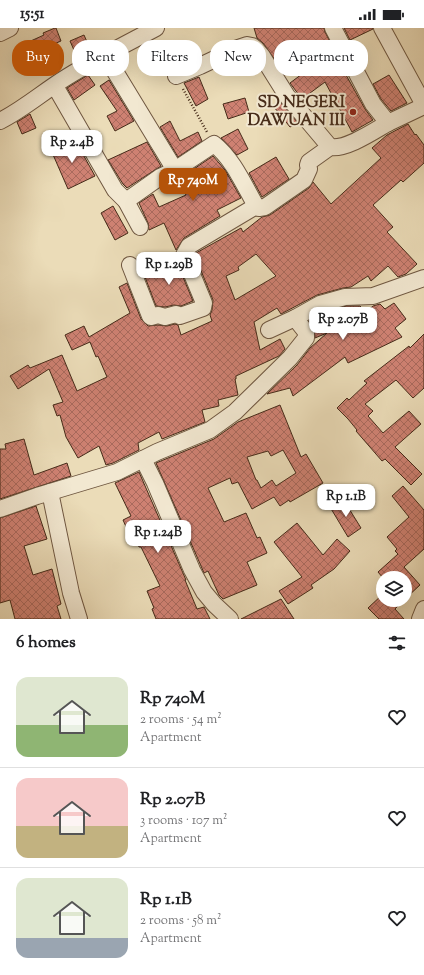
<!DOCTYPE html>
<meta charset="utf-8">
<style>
:root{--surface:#fff;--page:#f2f2f2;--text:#202124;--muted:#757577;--line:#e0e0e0;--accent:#b45309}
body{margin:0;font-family:"Sorts Mill Goudy",serif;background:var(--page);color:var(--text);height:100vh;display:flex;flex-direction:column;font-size:15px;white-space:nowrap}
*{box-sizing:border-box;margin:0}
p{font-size:13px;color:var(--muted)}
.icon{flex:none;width:22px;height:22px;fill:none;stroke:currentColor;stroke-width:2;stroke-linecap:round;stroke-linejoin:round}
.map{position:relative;height:591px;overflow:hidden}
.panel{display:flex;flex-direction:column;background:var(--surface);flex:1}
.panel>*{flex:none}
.banner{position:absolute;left:12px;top:12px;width:400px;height:36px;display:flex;gap:8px}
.tools{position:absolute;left:376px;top:543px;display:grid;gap:8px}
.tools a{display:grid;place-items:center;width:36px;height:36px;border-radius:50%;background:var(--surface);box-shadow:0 4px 16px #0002;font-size:20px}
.price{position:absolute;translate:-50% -34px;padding:0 9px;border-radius:8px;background:#fff;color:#222;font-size:13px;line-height:26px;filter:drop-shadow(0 1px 2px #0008)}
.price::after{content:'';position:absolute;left:50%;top:24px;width:12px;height:9px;margin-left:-6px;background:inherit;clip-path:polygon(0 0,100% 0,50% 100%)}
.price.active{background:var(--accent);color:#fff}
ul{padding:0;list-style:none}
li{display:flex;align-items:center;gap:12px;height:100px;padding:0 16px}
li+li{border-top:1px solid var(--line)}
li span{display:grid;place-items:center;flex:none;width:112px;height:80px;border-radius:12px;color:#555}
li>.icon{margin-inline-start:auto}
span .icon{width:48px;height:48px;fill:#fffc;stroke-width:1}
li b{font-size:17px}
h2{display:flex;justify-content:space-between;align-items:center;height:48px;padding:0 16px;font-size:17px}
.pill{padding:0 14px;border-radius:16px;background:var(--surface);box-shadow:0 4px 16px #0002;font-size:14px;line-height:36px}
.pill.active{background:var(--accent);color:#fff}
.status{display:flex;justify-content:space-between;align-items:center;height:28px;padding:0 20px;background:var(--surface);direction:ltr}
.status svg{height:11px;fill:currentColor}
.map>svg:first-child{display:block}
</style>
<div class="status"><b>15:51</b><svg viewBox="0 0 49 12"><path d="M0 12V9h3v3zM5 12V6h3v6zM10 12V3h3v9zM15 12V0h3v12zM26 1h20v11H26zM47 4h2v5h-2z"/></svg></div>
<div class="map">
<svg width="424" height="591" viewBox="0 0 424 591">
<defs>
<pattern id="building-cross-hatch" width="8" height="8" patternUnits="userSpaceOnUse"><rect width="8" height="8" fill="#ce8172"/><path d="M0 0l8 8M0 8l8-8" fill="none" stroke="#a96a5d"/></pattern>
</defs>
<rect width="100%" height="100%" fill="#ebdcb8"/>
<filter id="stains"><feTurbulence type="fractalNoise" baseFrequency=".005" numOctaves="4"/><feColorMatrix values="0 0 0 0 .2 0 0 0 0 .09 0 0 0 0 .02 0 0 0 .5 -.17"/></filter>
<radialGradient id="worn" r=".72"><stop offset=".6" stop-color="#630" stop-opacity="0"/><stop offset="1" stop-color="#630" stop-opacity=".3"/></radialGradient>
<g fill="url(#building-cross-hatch)" stroke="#462b19" fill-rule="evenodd">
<polygon points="55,0 56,0 61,13 28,27 24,16 44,7 43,5"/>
<polygon points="254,0 324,0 325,4 342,37 341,38 365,81 373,92 352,104 325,54 302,71 290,55 314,37 303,18 275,32 263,15 257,10"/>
<polygon points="344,0 373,0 373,1 350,12"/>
<polygon points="84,7 91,23 77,29 70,13"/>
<polygon points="189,16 196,29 174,38 168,23"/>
<polygon points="248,27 258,39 245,47 233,33"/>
<polygon points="88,47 95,57 74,72 67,60"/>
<polygon points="389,47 407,75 391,83 381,71 373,56"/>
<polygon points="199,49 208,71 196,78 184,55"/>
<polygon points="109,52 134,93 115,103 107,88 117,83 100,58"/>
<polygon points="245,70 249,84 228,91 223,76"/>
<polygon points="280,74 298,95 290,99 274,79"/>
<polygon points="30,86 36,100 22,106 17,94"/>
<polygon points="170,93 180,113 198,104 202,113 178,129 160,99"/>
<path d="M 408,96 L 415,107 L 416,106 L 424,117 L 424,135 L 403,154 L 401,152 L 373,177 L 393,199 L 387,204 L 417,236 L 406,246 L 398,249 L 388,238 L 371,253 L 368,248 L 351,259 L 343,260 L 317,267 L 281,286 L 277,280 L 254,294 L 260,322 L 280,311 L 285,321 L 279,328 L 236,348 L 236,351 L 235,351 L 238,367 L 218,372 L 219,378 L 202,382 L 205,394 L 162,411 L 159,404 L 138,415 L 139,422 L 113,435 L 106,437 L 99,418 L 78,430 L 66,409 L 60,387 L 57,388 L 53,377 L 63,374 L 49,341 L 18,361 L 10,348 L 28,337 L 30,340 L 62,327 L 77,363 L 107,349 L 98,328 L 96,329 L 90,314 L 72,322 L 65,307 L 84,298 L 89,309 L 130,285 L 119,259 L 127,255 L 141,291 L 148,298 L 158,297 L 167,298 L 175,296 L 178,297 L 181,307 L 212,293 L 210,287 L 212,282 L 213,272 L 195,228 L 196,225 L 241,200 L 243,204 L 262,189 L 270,187 L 309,160 L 313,154 L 331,176 L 381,130 L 372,120 L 387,107 ZM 256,226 L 276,248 L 235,272 L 226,248 L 239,242 L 238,239 Z"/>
<polygon points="238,101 248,121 237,127 221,110"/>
<polygon points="75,112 95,148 68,161 51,122"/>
<polygon points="147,114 161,138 127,160 123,156 108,132"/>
<polygon points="213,128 225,142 241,170 217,182 220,188 184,210 176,222 164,195 149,202 148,195 139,175 153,166 159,179 186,167 179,151"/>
<polygon points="276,129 289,151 262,169 249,145"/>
<polygon points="113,178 128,205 115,212 101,185"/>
<polygon points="175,230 193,273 181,278 174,277 165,279 156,278 145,249 160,242 158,237"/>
<polygon points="394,275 406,291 395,300 402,309 348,335 345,329 293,368 290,360 267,366 297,337 310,320 327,305 315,310 314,299 309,293 324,285 346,278 360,278 366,284 373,278 380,276 385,281"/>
<polygon points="424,306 424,360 413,370 396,352 365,376 373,383 368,388 383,405 409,383 421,396 395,419 422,446 411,457 385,431 382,433 356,403 357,402 348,391 337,380 347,370 349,372 367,355 364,353 409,318 410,320"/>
<path d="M 280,377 L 301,429 L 306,426 L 323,455 L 290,474 L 289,472 L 280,478 L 274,469 L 252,481 L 238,454 L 232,456 L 230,450 L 208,460 L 224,494 L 246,485 L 257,510 L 260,509 L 267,525 L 247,534 L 257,557 L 223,571 L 219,567 L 208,543 L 204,545 L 201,538 L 156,435 L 214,411 L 238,394 ZM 283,422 L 296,445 L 276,458 L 272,452 L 261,460 L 257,452 L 256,452 L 247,429 L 268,423 L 271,428 Z"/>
<polygon points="24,411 34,447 67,435 71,448 0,471 0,421 6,421 5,416"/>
<polygon points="139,444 186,552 185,552 197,581 204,579 210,591 156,591 152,581 154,580 147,563 160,558 141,519 139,519 133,501 128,503 123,492 131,488 115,455"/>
<polygon points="403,458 424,482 424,521 404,539 420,557 405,571 405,550 383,550 378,544 398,526 395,523 397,521 387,509 409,489 392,468"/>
<polygon points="343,471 361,500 348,509 330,479"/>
<polygon points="36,478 47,511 24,518 33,547 52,541 61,576 57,578 61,591 15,591 10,572 0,575 0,490"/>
<polygon points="297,495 323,527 337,511 350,523 334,541 311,557 313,560 288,576 279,563 302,549 274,514"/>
<polygon points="383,566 383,572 404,572 395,581 404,591 379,591 368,580"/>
<polygon points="281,571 294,591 241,591"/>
</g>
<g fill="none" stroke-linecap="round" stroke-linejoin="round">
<g stroke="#6f5741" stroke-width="18">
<g id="street">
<polyline points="333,0 373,76 388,95 424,78"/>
<polyline points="382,0 424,77"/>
<polyline points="0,5 10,0"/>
<polyline points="105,27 175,142"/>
<path d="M 176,48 L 200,38 L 238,20 L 247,17 L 252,18 L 256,21 L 262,28 L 287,68 L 330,119 C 346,122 374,103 388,95"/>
<polyline points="55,58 115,162 126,173 140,199"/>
<path d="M 0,93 C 24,81 44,63 67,49 C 96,31 126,16 156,0"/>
<path d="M 126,173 L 160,149 L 175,142 L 214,116 C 233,131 244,157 256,178 L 259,180 L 265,179 L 304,152 L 309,141 L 308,137 L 309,134 L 330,119"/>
<polyline points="130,237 150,288 151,289 158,287 165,289 176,286 180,288 203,280 204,275 184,227 189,218 256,178"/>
<polyline points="269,302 295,290 320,276 345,269 373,268 424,250"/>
<polyline points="143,431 155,455 192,542 204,564 214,576 230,591"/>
<polyline points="50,464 71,565 79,591"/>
<polyline points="0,481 37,468 117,444 157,424 210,402 235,384 290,330 306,310 306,304 295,290"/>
<polyline points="420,591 424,581"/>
</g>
</g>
<g stroke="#462b19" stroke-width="2.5" stroke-dasharray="1 2" stroke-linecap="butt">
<polyline points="159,15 169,35"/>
<polyline points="183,61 207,104"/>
</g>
<use href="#street" stroke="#f2e8d1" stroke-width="16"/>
</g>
<circle fill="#8f2418" stroke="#f2e8d1" stroke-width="1.5" cx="353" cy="84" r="4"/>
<g text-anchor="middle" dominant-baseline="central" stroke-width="4" stroke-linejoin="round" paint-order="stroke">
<g font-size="16" font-weight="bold" fill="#462b19" stroke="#f2e8d1" text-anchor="end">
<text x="345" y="75">SD NEGERI<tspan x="345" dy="18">DAWUAN III</tspan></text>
</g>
</g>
<rect width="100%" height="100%" filter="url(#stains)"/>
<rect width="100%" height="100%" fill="url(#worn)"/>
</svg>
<div class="tools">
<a><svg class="icon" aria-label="layers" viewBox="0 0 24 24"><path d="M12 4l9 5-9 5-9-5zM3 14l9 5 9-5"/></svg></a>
</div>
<b class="price" style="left:72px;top:136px">Rp 2.4B</b>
<b class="price active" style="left:193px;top:174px">Rp 740M</b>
<b class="price" style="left:169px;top:258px">Rp 1.29B</b>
<b class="price" style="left:343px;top:313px">Rp 2.07B</b>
<b class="price" style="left:346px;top:490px">Rp 1.1B</b>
<b class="price" style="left:158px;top:526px">Rp 1.24B</b>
<div class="banner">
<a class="pill active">Buy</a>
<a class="pill">Rent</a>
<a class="pill">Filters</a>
<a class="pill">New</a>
<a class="pill">Apartment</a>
</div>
</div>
<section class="panel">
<h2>6 homes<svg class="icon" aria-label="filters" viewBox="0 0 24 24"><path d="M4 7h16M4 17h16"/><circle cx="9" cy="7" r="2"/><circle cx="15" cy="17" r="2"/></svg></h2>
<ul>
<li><span style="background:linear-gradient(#dfe7d0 60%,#8fb573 0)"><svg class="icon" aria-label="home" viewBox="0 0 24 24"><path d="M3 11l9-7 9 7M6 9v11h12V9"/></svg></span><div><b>Rp 740M</b><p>2 rooms · 54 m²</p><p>Apartment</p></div><svg class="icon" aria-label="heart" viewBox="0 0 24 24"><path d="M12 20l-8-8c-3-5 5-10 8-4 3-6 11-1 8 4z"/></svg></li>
<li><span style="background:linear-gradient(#f6c9c9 60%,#c2b280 0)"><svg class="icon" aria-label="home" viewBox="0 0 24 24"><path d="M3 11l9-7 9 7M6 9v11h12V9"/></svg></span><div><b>Rp 2.07B</b><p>3 rooms · 107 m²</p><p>Apartment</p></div><svg class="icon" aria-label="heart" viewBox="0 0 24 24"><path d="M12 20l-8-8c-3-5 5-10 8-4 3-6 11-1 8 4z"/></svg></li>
<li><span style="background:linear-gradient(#dfe7d0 75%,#9aa5b1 0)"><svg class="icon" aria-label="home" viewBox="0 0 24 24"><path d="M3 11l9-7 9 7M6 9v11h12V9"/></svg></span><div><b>Rp 1.1B</b><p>2 rooms · 58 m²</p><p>Apartment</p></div><svg class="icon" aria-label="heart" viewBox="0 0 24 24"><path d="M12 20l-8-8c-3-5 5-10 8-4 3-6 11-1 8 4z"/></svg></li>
</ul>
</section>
